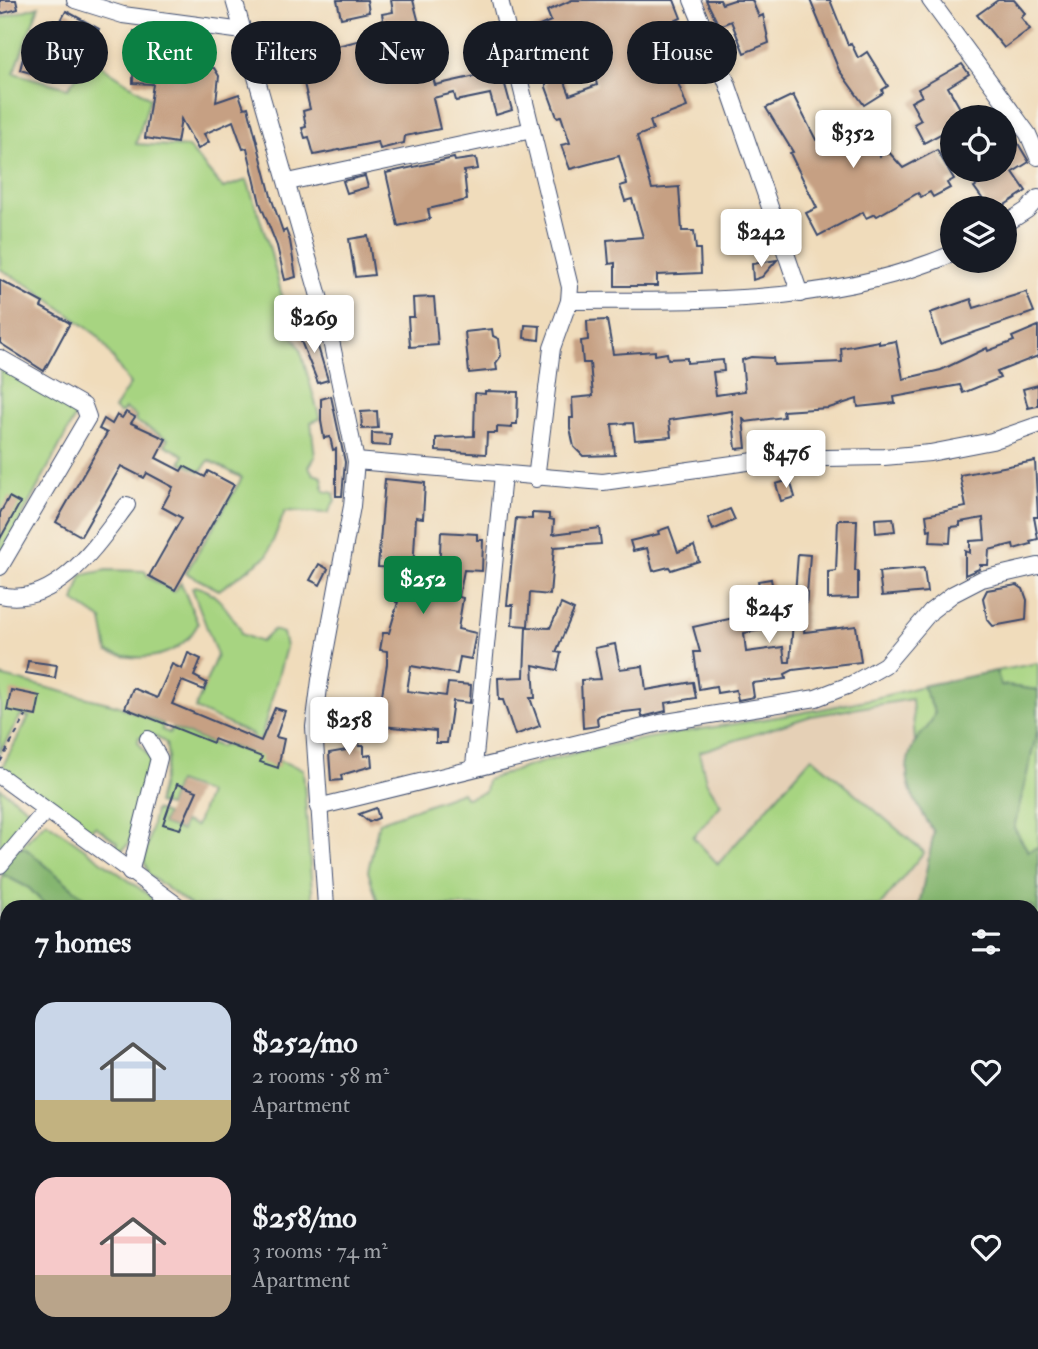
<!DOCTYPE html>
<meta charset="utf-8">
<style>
:root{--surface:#171b24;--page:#242831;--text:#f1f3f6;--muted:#9ea1a6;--accent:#0b8043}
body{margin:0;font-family:"IM FELL Double Pica",serif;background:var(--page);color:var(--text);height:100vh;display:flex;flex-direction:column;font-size:26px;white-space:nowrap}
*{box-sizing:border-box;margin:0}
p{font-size:23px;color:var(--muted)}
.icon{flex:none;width:38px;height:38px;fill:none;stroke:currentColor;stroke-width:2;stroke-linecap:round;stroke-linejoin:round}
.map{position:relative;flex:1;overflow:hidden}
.sheet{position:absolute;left:0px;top:900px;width:1040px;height:450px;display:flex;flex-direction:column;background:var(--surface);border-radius:21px 21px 0 0;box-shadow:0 4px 10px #0003}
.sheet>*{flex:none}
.banner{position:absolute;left:21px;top:21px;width:998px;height:63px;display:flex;gap:14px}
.tools{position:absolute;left:940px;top:105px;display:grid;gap:14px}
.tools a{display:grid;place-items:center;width:77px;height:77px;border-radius:50%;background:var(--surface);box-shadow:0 4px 10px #0003;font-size:35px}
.price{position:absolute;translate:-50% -60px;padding:0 16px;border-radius:7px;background:#fff;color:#222;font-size:23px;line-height:46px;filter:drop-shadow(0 2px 4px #0008)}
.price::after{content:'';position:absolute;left:50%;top:42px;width:21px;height:16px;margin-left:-10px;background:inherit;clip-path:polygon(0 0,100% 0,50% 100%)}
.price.current{background:var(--accent);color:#fff}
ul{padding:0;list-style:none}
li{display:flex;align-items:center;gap:21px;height:175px;padding:0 35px}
li span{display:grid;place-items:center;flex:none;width:196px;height:140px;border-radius:21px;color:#555}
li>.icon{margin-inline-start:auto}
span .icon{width:84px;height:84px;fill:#fffc;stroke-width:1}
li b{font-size:30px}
h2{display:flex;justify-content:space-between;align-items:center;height:84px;padding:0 35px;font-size:30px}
.tag{padding:0 24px;border-radius:32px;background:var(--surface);box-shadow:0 4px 10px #0003;font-size:24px;line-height:63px}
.tag.current{background:var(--accent);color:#fff}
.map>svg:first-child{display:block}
</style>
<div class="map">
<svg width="1038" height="1349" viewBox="0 0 1038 1349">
<rect width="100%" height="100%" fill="#f7f3e8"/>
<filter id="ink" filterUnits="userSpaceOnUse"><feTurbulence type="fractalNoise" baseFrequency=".0143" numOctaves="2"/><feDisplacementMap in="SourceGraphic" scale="14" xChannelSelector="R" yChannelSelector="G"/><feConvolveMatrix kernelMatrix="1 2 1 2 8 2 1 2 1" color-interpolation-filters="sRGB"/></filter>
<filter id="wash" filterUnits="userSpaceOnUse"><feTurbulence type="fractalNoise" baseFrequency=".00686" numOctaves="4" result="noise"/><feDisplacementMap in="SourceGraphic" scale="28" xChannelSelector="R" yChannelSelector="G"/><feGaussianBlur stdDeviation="1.57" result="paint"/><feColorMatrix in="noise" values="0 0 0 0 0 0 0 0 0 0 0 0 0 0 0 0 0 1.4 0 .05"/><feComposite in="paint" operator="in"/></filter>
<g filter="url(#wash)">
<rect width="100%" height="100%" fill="#f0dcbb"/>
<polygon fill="#e5d0b6" points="1038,664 1038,1349 724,1349 718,1342 1032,1342 1032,906 379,906 367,872 378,822 462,793 464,797 485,791 486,778 548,758 828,701 876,697 930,682"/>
<g fill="#a7d481" stroke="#618270" stroke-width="2">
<polygon points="39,6 14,73 68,88 90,58 150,98 136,144 188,147 223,188 247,180 269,246 292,335 300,348 320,419 311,422 315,457 309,467 313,474 322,477 324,491 334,493 335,500 328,513 285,511 267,556 219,590 186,573 242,478 209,460 201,472 181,462 184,455 165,445 168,439 135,421 136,416 125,409 121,414 114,409 130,384 98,336 35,289 0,269 0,18"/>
<polygon points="0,367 77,413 0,558"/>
<path d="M 107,570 L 145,571 L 148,577 L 174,592 L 181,583 L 198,624 C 179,659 142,663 108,652 L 102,620 L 74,601 L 82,575 Z"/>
<path d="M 195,586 C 217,591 228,611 240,628 L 241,634 L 261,642 L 273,630 L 283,633 L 286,647 L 257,753 L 303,769 L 313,906 L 192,906 L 149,875 L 144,861 L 155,810 L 166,814 L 162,824 L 181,831 L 184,822 L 196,826 L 208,793 L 177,782 L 168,806 L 157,803 L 168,758 L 166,743 L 155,736 L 139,737 L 138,742 L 151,759 L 132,835 C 129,844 126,850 115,851 L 118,843 L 95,826 L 88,833 L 1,769 L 29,717 L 21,715 L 0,752 L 0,676 L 116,705 L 163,724 L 162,730 L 169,733 L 172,728 L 221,747 L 223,744 L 248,752 L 253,735 L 195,709 L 217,655 L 192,588 Z"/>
<polygon points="1038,663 1038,690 1001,685 996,671"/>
<path d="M 922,686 L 935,712 L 929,730 L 915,742 L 912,699 L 811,716 L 699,752 L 706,781 L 721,805 L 693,837 L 718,864 L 812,757 L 924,852 L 880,906 L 379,906 L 368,871 L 379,822 L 462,792 L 466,798 L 485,792 L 487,780 C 525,767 562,755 601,747 C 707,725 817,716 922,686 Z"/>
<polygon points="1038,728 1038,847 1028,851 1014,828"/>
<polygon points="0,788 36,815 0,857"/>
<polygon points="46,821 153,898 147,906 94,906 25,848 20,848"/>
<polygon points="2,874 29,888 46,906 7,906 0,917"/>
<polygon points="1032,921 1038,939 1038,1070 1032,1070"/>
<polygon points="1033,1193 1038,1197 1038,1349 905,1349 910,1342 1032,1342"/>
<polygon points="725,1342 827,1342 837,1349 730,1349"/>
</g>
<g fill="#85b66f" stroke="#507266" stroke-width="2">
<path d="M 996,671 L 1001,685 L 1038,690 L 1038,728 L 1014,828 L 1028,851 L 1038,847 L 1038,964 L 1032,906 L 919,906 L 934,832 C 916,803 896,778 914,744 C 921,730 928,733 935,712 L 922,686 Z"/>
<polygon points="18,848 25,848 94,906 46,906 29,888 2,874 1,862"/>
<polygon points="7,910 7,976 0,978 0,917"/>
</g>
<g id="blocks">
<g fill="#c6a083" fill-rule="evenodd">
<polygon points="0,0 16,0 18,9 0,14"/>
<polygon points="337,0 367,0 369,12 341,18"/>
<polygon points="391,0 413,0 435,85 480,75 481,80 502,74 512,110 496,115 490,94 456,101 454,93 433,98 440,129 405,136 404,143 380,149 378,142 314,155 309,137 305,138 302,128 306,127 303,111 310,109 296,49 331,41 333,47 386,34 382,14 393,12"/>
<polygon points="572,0 674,0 681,18 666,25 685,74 676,77 687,107 650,121 653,130 637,136 652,189 679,187 682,231 694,231 696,249 700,249 701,273 657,275 657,286 615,286 615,263 609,264 607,240 643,237 632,199 625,201 620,186 627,184 619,156 570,169 561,145 570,143 561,116 557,117 546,87 546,79 562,74 570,95 597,85 593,68 578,30 544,44 543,41 529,46 523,33 551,21 547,11"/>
<polygon points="706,0 720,0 722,4 734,0 752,0 759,17 763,15 769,43 744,53 731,21 719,26"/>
<polygon points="810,0 830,0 848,45 851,43 858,58 867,52 888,86 882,90 883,93 864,105 839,70"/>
<polygon points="998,0 1014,0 1025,13 1021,17 1030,29 1004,48 977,15"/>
<polygon points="66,11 99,29 87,50 69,40 64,63 58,61 53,79 20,70 23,58 28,59 32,41 48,45"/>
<path d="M 134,31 L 196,35 L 195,67 L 214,68 L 219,76 L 216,102 L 239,94 L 244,108 L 248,107 L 272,200 L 283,232 L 286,230 L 290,241 L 296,277 L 285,280 L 277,246 L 260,203 L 247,148 L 243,149 L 233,121 L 204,134 L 209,142 L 198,149 L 181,119 L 177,143 L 145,138 L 153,84 L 133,83 ZM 147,46 L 172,47 L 171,69 L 146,68 Z"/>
<polygon points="962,64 969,74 948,87 965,117 952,117 952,128 924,143 914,124 921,120 911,102 922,96 918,89"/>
<polygon points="793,95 816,140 858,119 880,156 887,150 903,168 937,150 954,179 947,183 950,188 933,197 930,192 921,197 918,193 877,216 875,214 866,218 863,212 818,236 806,213 817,208 790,153 793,152 766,108"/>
<polygon points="1004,120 1029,162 1013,172 1026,191 1000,208 989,208 974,187 1004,170"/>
<polygon points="454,158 455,161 476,158 478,169 464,171 467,200 428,209 430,219 398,226 386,173"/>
<polygon points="365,176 368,187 347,193 343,181"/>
<polygon points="368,236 374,275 355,277 349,239"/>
<polygon points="777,260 762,277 753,280 752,264"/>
<polygon points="0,280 43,303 41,307 70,323 44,371 0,343"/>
<polygon points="1026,292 1034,312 940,344 930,313 971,299 974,308"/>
<polygon points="434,297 438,345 410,347 408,317 414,317 413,298"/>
<polygon points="607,320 613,354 655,351 655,355 667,353 668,359 687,358 687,363 723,360 724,371 713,372 716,395 745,391 742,360 751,357 773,358 774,365 842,362 841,348 879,341 879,344 896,341 903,379 941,370 987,348 988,351 1014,341 1012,337 1038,326 1038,356 997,372 1000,378 963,393 960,385 894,397 895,403 858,407 857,399 829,408 783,411 784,417 746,422 743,419 746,448 736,449 732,411 669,420 671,437 635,440 633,423 612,424 615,455 583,456 574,447 570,428 570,418 573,418 572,398 593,396 590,363 583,363 581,341 588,340 587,321"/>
<polygon points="525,325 540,326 539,340 524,338"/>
<polygon points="492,329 493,336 499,339 501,356 496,363 497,370 469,373 465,332"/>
<polygon points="313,330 328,380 318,383 298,334"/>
<polygon points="1038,385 1038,406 1028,408 1023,389"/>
<polygon points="485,391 518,392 517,424 512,424 512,428 497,427 497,433 487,433 486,454 436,451 436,438 474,436 475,393 485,394"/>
<polygon points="331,396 345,462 342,496 336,496 336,449 333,450 330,437 324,438 321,421 321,399"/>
<polygon points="377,411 378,428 362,429 361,412"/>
<polygon points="126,412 135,417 131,423 166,439 156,458 181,471 184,466 205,477 208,471 234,485 175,590 149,576 182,518 162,507 173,487 147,473 144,478 121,466 81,536 56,522 107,433 99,429 104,419 112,424 117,415 122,418"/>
<polygon points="372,433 391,434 390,446 372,445"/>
<polygon points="1035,461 1038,517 1034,517 1038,539 1030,541 1031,544 1014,549 1013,544 989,550 988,565 980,565 979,569 965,575 965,551 970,553 970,541 985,540 983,518 960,522 960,526 951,527 950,543 930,542 931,529 928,530 926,515 966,507 960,475"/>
<polygon points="385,479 425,483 423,518 416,517 413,571 439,573 441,532 477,534 477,540 483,540 482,571 464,570 459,597 463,598 458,629 476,633 471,659 460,657 457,674 411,666 407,691 446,696 448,683 471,685 470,703 453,701 447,743 436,743 436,731 370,725 374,700 381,701 387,664 387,651 380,650 383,633 389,633 398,602 396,602 399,568 378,567"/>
<polygon points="790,480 795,497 781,501 776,484"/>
<polygon points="9,497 20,503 0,539 0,513"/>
<polygon points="730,509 735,520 713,530 708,518"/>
<polygon points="532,513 549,514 549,519 554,520 553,534 599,528 601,544 554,547 550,595 530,593 528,626 512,625 513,605 507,605 516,518 532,519"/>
<polygon points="893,518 895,531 876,533 875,519"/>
<polygon points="838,520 857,520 855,571 858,571 858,598 828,599 828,572 836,571"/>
<polygon points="669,527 678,552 694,546 699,561 671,570 669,567 653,571 647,548 633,551 630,541 659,534 658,531"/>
<polygon points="798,554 810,555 804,632 856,626 861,662 793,670 785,674 786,679 752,683 754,697 738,700 736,690 717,693 716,686 699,689 694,652 700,652 693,627 765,611 758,581 771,579 780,627 744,633 746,652 783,647 785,662 790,662"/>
<polygon points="319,564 328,569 320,585 310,580"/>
<polygon points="924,568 927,592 882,596 879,572"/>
<polygon points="1017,585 1023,589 1027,600 1026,620 993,626 987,619 983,598 987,590"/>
<polygon points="561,604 574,610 556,652 561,653 557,670 533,665 535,698 530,698 540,726 515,735 503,700 499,700 498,678 524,677 526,627 550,628"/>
<polygon points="615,644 620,669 643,666 646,690 693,682 696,698 665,703 666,711 642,717 641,710 600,715 597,718 598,726 583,728 581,680 601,679 595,648"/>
<polygon points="188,653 201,659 194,676 207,683 204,690 182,681 172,704 261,741 275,708 285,711 276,737 284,739 278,768 260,762 262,757 214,739 213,743 125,708 133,688 157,698 172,664 182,669"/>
<polygon points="28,661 57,665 55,678 26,673"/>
<polygon points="11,690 40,696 36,716 7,710"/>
<polygon points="350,726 362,728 359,746 364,746 364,756 371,755 372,766 341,775 342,780 331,781 329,753 347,750"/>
<polygon points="177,784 197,791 180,829 163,824"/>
<polygon points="376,808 379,818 369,822 359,814"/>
</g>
</g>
</g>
<g filter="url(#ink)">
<use href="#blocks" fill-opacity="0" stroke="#3b496c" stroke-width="2"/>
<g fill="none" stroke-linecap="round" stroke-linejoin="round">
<g stroke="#3b496c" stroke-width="18">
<g id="minor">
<polyline points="75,0 123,15 243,31"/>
<polyline points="234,0 329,331 356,461 352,506 320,680 314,727 326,906"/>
<polyline points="500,0 570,287 569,301 552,348 536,479"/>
<polyline points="692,0 727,83 800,294"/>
<polyline points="930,0 1028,134 1038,157"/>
<polyline points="288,182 532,130"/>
<polyline points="1004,225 1027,210 1038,198"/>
<path d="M 569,301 C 699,300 830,306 952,254"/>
<polyline points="0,358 84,406 88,417 0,567"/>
<polyline points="356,461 603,482 769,459 884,457 930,453 992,441 1038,425"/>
<path d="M 0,595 C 57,608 98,543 127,505"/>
<polyline points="474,766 503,475"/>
<polyline points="0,776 178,906"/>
<polyline points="318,807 660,723 816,698 852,684 885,665 931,611 953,594 982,579 1038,566"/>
<polyline points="0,865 46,810"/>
<polyline points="130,873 159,758 148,739"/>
<polyline points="0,1012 7,1010"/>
<polyline points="1032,1165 1038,1158"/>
<polyline points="1032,1185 1038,1190"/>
<polyline points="0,1220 7,1217"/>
<polyline points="706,1342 712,1349"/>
<polyline points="839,1342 848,1349"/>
<polyline points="197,1349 199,1342"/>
<polyline points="895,1349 900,1342"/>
</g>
</g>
<g stroke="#3b496c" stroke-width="2.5" stroke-dasharray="5 5" stroke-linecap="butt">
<polyline points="0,762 26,716"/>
<polyline points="1030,1347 1034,1349"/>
</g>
<use href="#minor" stroke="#fff" stroke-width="16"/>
</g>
</g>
</svg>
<div class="tools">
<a><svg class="icon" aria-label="locate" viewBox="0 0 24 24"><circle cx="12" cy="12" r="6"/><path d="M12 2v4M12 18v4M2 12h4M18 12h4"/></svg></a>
<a><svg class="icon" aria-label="layers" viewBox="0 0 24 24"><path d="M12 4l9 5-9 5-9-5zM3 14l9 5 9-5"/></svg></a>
</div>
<b class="price" style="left:853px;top:170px">$352</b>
<b class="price" style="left:761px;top:269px">$242</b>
<b class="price" style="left:314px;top:355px">$269</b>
<b class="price" style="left:786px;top:490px">$476</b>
<b class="price current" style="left:423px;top:616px">$252</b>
<b class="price" style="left:769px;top:645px">$245</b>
<b class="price" style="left:349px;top:757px">$258</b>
<div class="banner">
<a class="tag">Buy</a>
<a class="tag current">Rent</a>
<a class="tag">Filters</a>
<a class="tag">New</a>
<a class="tag">Apartment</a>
<a class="tag">House</a>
</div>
<section class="sheet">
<h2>7 homes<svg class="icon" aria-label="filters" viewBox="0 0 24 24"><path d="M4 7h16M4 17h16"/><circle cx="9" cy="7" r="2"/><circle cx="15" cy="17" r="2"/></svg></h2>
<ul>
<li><span style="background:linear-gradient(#c9d6e8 70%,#c2b280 0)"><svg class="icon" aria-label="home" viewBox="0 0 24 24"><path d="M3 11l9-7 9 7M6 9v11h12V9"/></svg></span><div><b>$252/mo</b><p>2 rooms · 58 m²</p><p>Apartment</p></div><svg class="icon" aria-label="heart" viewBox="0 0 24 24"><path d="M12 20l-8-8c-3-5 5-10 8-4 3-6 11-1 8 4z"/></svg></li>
<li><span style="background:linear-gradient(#f6c9c9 70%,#b9a48a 0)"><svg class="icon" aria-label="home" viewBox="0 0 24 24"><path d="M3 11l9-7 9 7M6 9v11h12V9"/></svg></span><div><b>$258/mo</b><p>3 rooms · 74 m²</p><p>Apartment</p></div><svg class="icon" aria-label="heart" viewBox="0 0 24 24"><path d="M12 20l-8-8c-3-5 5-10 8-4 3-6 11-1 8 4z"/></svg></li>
</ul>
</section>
</div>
